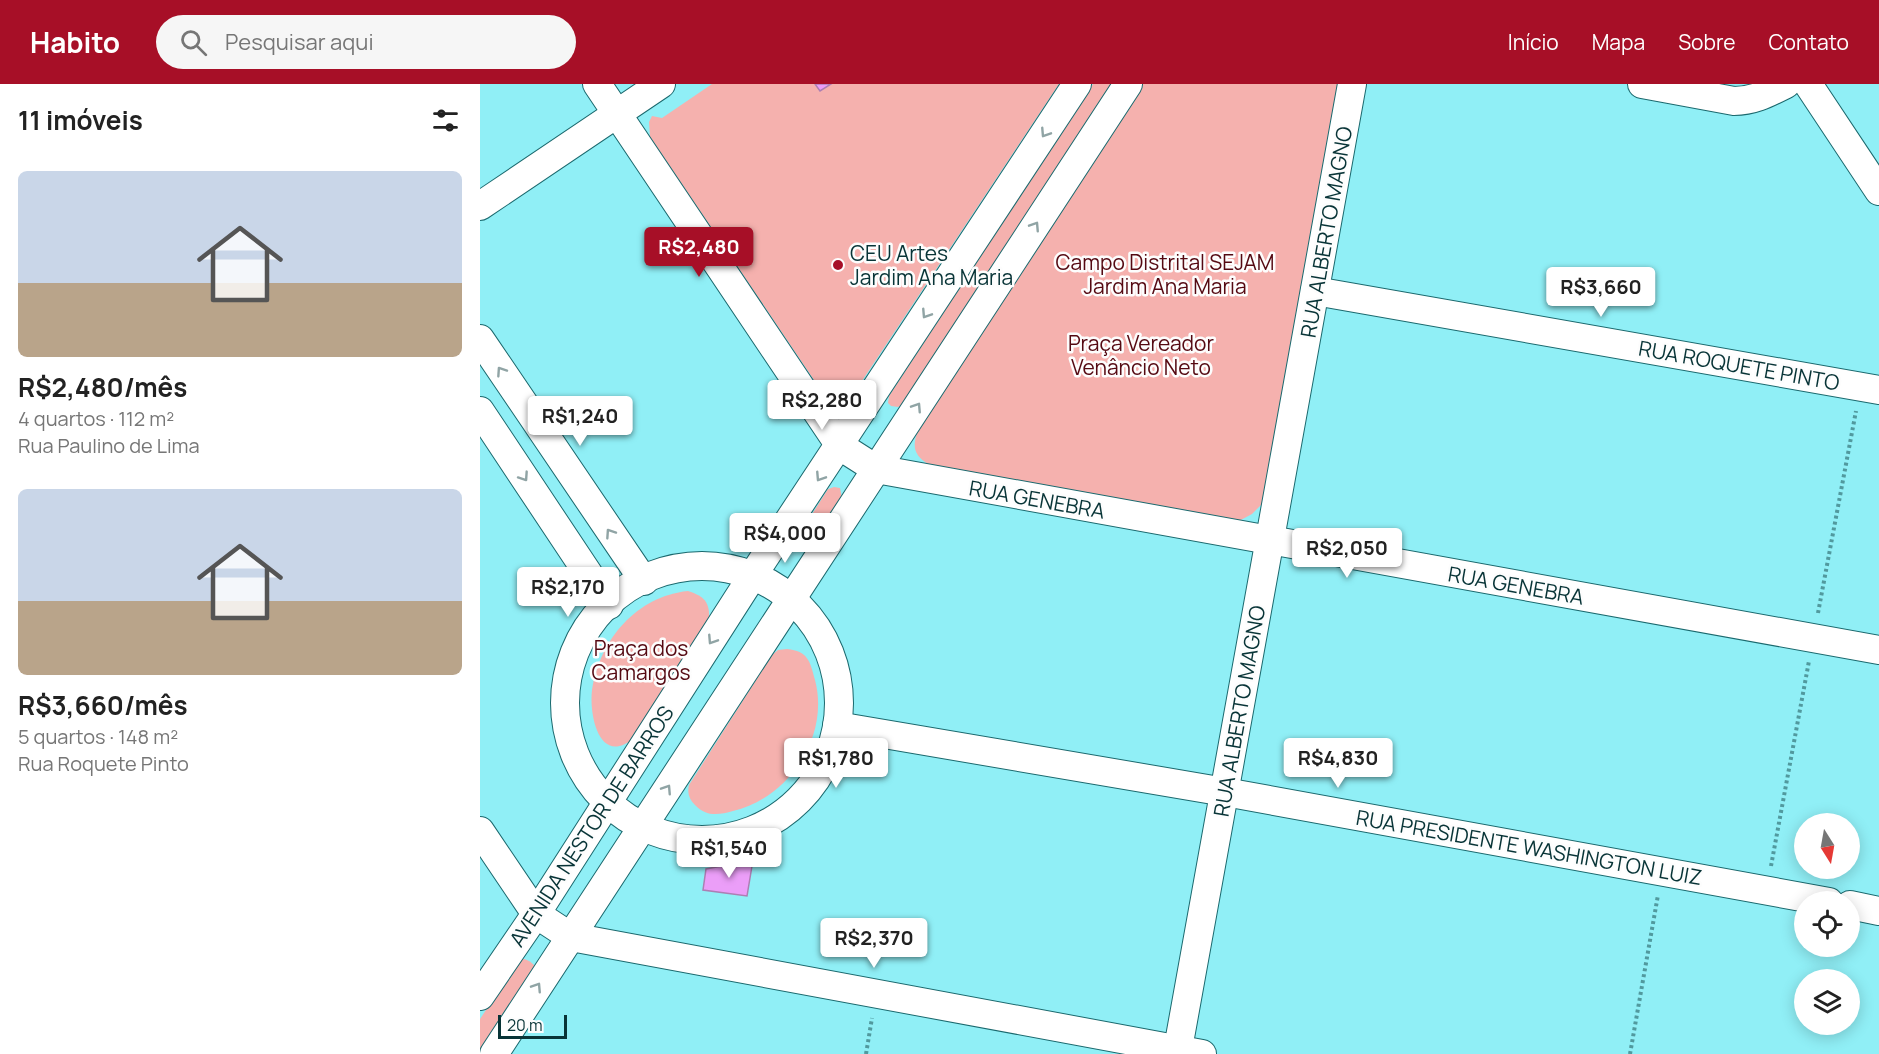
<!DOCTYPE html>
<html lang="pt">
<meta charset="utf-8">
<style>
:root{--surface:#fff;--page:#f6f6f6;--text:#222;--muted:#767676;--accent:#a70f27}
body{margin:0;font-family:Manrope,sans-serif;background:var(--page);color:var(--text);height:100vh;display:flex;flex-direction:column;font-size:22px;white-space:nowrap}
*{box-sizing:border-box;margin:0}
p{font-size:20px;color:var(--muted)}
.icon{flex:none;width:33px;height:33px;fill:none;stroke:currentColor;stroke-width:2;stroke-linecap:round;stroke-linejoin:round}
.map{position:relative;flex:1;overflow:hidden}
.drawer{display:flex;flex-direction:column;background:var(--surface);width:480px}
.drawer>*{flex:none}
.needle{width:39px;rotate:169deg}
.fabs{position:absolute;left:1314px;top:729px;display:grid;gap:12px}
.fabs a{display:grid;place-items:center;width:66px;height:66px;border-radius:50%;background:var(--surface);box-shadow:0 3px 15px #0003;font-size:30px}
.scale{position:absolute;left:18px;bottom:15px;width:69px;box-sizing:border-box;padding-left:6px;border:3px solid #083437;border-top:0;font-size:16px;line-height:21px;white-space:nowrap;color:#083437;-webkit-text-stroke:4px #fdfdfd;paint-order:stroke}
.price{position:absolute;translate:-50% -51px;padding:0 14px;border-radius:6px;background:#fff;color:#222;font-size:20px;line-height:39px;filter:drop-shadow(0 2px 3px #0008)}
.price::after{content:'';position:absolute;left:50%;top:36px;width:18px;height:14px;margin-left:-9px;background:inherit;clip-path:polygon(0 0,100% 0,50% 100%)}
.price.active{background:var(--accent);color:#fff}
ul{padding:0;list-style:none}
li{display:grid;align-content:center;gap:12px;height:318px;padding:0 18px}
li span{display:grid;place-items:center;height:186px;border-radius:9px;color:#555}
li>.icon{margin-inline-start:auto}
span .icon{width:108px;height:108px;fill:#fffc;stroke-width:1}
li b{font-size:26px}
h2{display:flex;justify-content:space-between;align-items:center;height:72px;padding:0 18px;font-size:26px}
header{display:flex;align-items:center;gap:36px;box-sizing:border-box;height:84px;padding:0 30px;background:var(--accent);color:#fff}
header strong{font-size:28px}
nav{display:flex;gap:33px;margin-inline-start:auto;font-size:21px}
.search{width:420px;height:54px;background:var(--page);display:flex;align-items:center;gap:15px;box-sizing:border-box;padding:0 21px;border-radius:33px;color:var(--muted);font-size:22px}
main{display:flex;flex:1;min-height:0}
.map>svg:first-child{display:block}
</style>
<header>
<strong>Habito</strong>
<div class="search"><svg class="icon" aria-label="search" viewBox="0 0 24 24"><circle cx="10" cy="10" r="6"/><path d="M15 15l6 6"/></svg>Pesquisar aqui</div>
<nav><a>Início</a><a>Mapa</a><a>Sobre</a><a>Contato</a></nav>
</header>
<main>
<section class="drawer">
<h2>11 imóveis<svg class="icon" aria-label="filters" viewBox="0 0 24 24"><path d="M4 7h16M4 17h16"/><circle cx="9" cy="7" r="2"/><circle cx="15" cy="17" r="2"/></svg></h2>
<ul>
<li><span style="background:linear-gradient(#c9d6e8 60%,#b9a48a 0)"><svg class="icon" aria-label="home" viewBox="0 0 24 24"><path d="M3 11l9-7 9 7M6 9v11h12V9"/></svg></span><div><b>R$2,480/mês</b><p>4 quartos · 112 m²</p><p>Rua Paulino de Lima</p></div></li>
<li><span style="background:linear-gradient(#c9d6e8 60%,#b9a48a 0)"><svg class="icon" aria-label="home" viewBox="0 0 24 24"><path d="M3 11l9-7 9 7M6 9v11h12V9"/></svg></span><div><b>R$3,660/mês</b><p>5 quartos · 148 m²</p><p>Rua Roquete Pinto</p></div></li>
</ul>
</section>
<div class="map">
<svg width="1399" height="970" viewBox="0 0 1399 970">
<rect width="100%" height="100%" fill="#90eff6"/>
<g fill="#f5b1ae">
<path d="M 232,0 L 579,0 L 374,309 C 365,319 354,320 344,311 L 170,53 L 169,38 L 172,32 L 182,34 Z"/>
<polygon points="613,0 631,0 422,321 418,323 411,322 408,319 409,312"/>
<path d="M 662,0 L 859,0 L 782,420 L 772,430 L 757,438 L 448,380 C 435,372 432,364 437,349 Z"/>
<polygon points="354,403 360,404 362,414 328,466 324,468 316,467 314,461 315,457 348,405"/>
<path d="M 208,507 C 227,513 230,520 229,539 L 154,654 C 119,683 109,631 112,606 C 119,556 157,512 208,507 Z"/>
<path d="M 307,565 C 328,567 330,577 335,596 C 350,652 309,714 253,727 C 239,731 226,733 215,721 C 209,715 207,709 209,701 L 292,571 L 298,566 Z"/>
<path d="M 40,875 C 46,874 53,879 56,884 L 0,970 L 0,935 Z"/>
</g>
<g fill="#eb9ef8" stroke="#ac7fb3" stroke-width="1.5">
<polygon points="335,0 351,0 340,7"/>
<polygon points="273,776 267,812 223,806 226,785"/>
</g>
<g fill="none" stroke-linecap="round" stroke-linejoin="round">
<g stroke="#1b696e" stroke-width="30">
<g id="minor">
<polyline points="117,0 360,362 396,385 1399,566"/>
<path d="M 1162,0 L 1254,17 C 1274,17 1288,9 1306,0"/>
<polyline points="1328,0 1399,107"/>
<polyline points="0,122 181,0"/>
<polyline points="835,207 1399,306"/>
<polyline points="0,255 164,497"/>
<polyline points="0,327 129,521"/>
<circle cx="222" cy="619" r="137"/>
<polyline points="357,642 745,708 1349,818"/>
<polyline points="0,747 56,830 91,853 722,970"/>
<polyline points="1370,821 1399,827"/>
<polyline points="0,912 56,830 273,491 597,0"/>
<polyline points="14,970 648,0"/>
<polyline points="697,970 872,0"/>
</g>
</g>
<g stroke="#51999e" stroke-width="4" stroke-dasharray="3 3" stroke-linecap="butt">
<polyline points="1338,529 1376,327"/>
<polyline points="1291,782 1329,577"/>
<polyline points="386,970 392,934"/>
<polyline points="1150,970 1178,811"/>
</g>
<use href="#minor" stroke="#fff" stroke-width="28"/>
</g>
<defs><path id="oneway-chevron" d="M-2-3.5L2.5 0L-2 3.5" fill="none" stroke-width="1.6" stroke-linecap="round" stroke-linejoin="round" transform="scale(1.5)"/></defs>
<g stroke="#90a4a5">
<use href="#oneway-chevron" transform="translate(565 49) rotate(123)"/>
<use href="#oneway-chevron" transform="translate(555 142) rotate(-57)"/>
<use href="#oneway-chevron" transform="translate(446 230) rotate(123)"/>
<use href="#oneway-chevron" transform="translate(21 287) rotate(-124)"/>
<use href="#oneway-chevron" transform="translate(437 323) rotate(-57)"/>
<use href="#oneway-chevron" transform="translate(44 393) rotate(56)"/>
<use href="#oneway-chevron" transform="translate(340 393) rotate(123)"/>
<use href="#oneway-chevron" transform="translate(130 449) rotate(-124)"/>
<use href="#oneway-chevron" transform="translate(232 556) rotate(123)"/>
<use href="#oneway-chevron" transform="translate(187 705) rotate(-57)"/>
<use href="#oneway-chevron" transform="translate(57 903) rotate(-57)"/>
</g>
<circle fill="#a70f27" stroke="#fdfdfd" stroke-width="2" cx="358" cy="181" r="6"/>
<g text-anchor="middle" dominant-baseline="central" stroke-width="5" stroke-linejoin="round" paint-order="stroke">
<g font-size="21" fill="#083437" stroke="#fdfdfd">
<text transform="translate(846 148) rotate(-80)">RUA ALBERTO MAGNO</text>
<text transform="translate(1259 281) rotate(10)">RUA ROQUETE PINTO</text>
<text transform="translate(557 415) rotate(10)">RUA GENEBRA</text>
<text transform="translate(1036 501) rotate(10)">RUA GENEBRA</text>
<text transform="translate(759 627) rotate(-80)">RUA ALBERTO MAGNO</text>
<text transform="translate(111 742) rotate(-57)">AVENIDA NESTOR DE BARROS</text>
<text transform="translate(1049 763) rotate(10)">RUA PRESIDENTE WASHINGTON LUIZ</text>
</g>
<g font-size="21" fill="#083437" stroke="#fdfdfd" text-anchor="start">
<text x="370" y="169">CEU Artes<tspan x="370" dy="24">Jardim Ana Maria</tspan></text>
</g>
<g font-size="21" fill="#550912" stroke="#fdfdfd">
<text x="685" y="178">Campo Distrital SEJAM<tspan x="685" dy="24">Jardim Ana Maria</tspan></text>
<text x="661" y="259">Praça Vereador<tspan x="661" dy="24">Venâncio Neto</tspan></text>
<text x="161" y="564">Praça dos<tspan x="161" dy="24">Camargos</tspan></text>
</g>
</g>
</svg>
<div class="fabs">
<a><svg class="needle" viewBox="-14 -14 28 28"><path d="M0-13l5 13h-10z" fill="#e53935"/><path d="M0 13l5-13h-10z" fill="#767676"/></svg></a>
<a><svg class="icon" aria-label="locate" viewBox="0 0 24 24"><circle cx="12" cy="12" r="6"/><path d="M12 2v4M12 18v4M2 12h4M18 12h4"/></svg></a>
<a><svg class="icon" aria-label="layers" viewBox="0 0 24 24"><path d="M12 4l9 5-9 5-9-5zM3 14l9 5 9-5"/></svg></a>
</div>
<div class="scale">20 m</div>
<b class="price active" style="left:219px;top:194px">R$2,480</b>
<b class="price" style="left:1121px;top:234px">R$3,660</b>
<b class="price" style="left:342px;top:347px">R$2,280</b>
<b class="price" style="left:100px;top:363px">R$1,240</b>
<b class="price" style="left:305px;top:480px">R$4,000</b>
<b class="price" style="left:867px;top:495px">R$2,050</b>
<b class="price" style="left:88px;top:534px">R$2,170</b>
<b class="price" style="left:356px;top:705px">R$1,780</b>
<b class="price" style="left:858px;top:705px">R$4,830</b>
<b class="price" style="left:249px;top:795px">R$1,540</b>
<b class="price" style="left:394px;top:885px">R$2,370</b>
</div>
</main>
